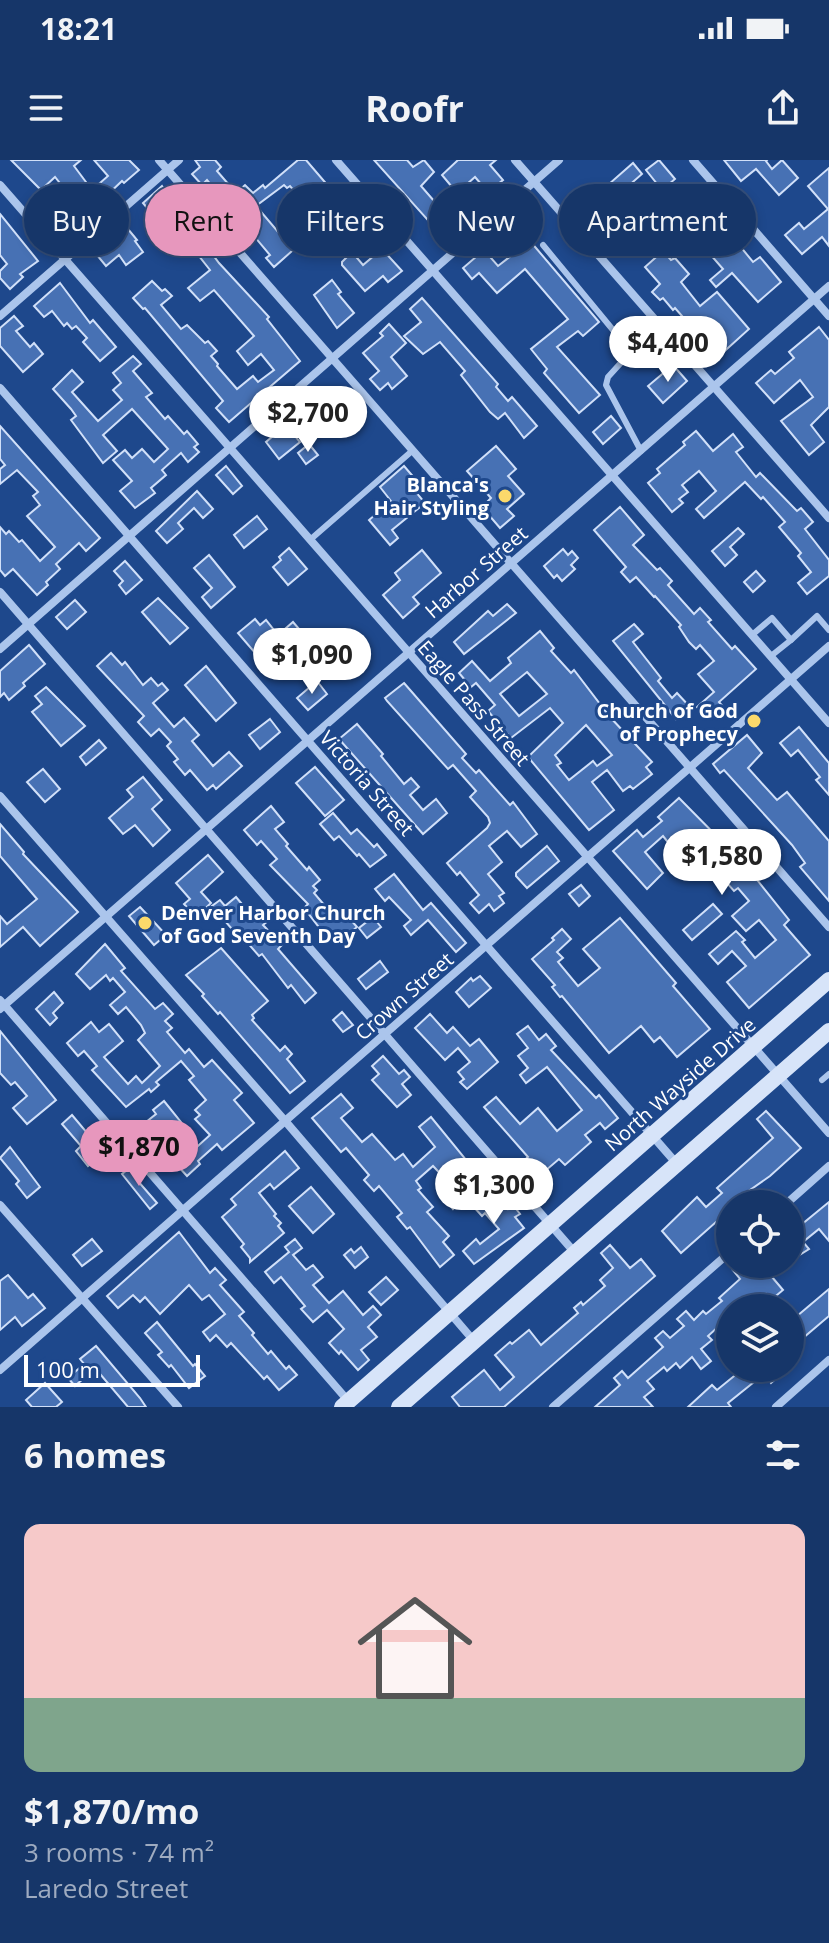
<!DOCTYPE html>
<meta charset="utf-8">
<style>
:root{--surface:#163669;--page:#234171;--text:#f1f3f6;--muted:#9eabc0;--line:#35507d;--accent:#e797bd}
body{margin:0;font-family:"Open Sans",sans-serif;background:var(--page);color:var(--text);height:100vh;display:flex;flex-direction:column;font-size:30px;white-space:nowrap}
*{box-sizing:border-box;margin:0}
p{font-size:26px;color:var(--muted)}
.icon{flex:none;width:44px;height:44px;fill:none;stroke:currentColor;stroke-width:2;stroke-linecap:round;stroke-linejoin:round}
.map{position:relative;height:1247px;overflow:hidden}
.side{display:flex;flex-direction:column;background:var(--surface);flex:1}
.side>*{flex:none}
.guide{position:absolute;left:24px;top:24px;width:782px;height:72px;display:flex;gap:16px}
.fabs{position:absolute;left:716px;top:1030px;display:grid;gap:16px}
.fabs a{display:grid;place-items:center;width:88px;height:88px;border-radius:50%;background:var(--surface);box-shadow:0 4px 12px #0003,0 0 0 2px var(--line);font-size:40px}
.scale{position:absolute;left:24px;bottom:20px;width:176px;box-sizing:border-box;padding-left:8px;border:4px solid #fff;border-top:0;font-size:22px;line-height:28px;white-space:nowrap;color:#fff;-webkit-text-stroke:6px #1e488c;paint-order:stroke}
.price{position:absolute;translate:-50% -68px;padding:0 18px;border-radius:28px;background:#fff;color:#222;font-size:26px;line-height:52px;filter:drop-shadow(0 2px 4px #0008)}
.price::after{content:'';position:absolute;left:50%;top:48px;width:24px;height:18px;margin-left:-12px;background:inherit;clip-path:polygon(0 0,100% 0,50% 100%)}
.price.current{background:var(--accent);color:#111}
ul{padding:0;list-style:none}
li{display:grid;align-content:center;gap:16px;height:424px;padding:0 24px}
li span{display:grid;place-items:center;height:248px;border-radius:16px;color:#555}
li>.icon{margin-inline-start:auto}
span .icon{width:144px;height:144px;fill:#fffc;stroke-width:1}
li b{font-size:34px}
h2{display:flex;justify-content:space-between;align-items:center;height:96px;padding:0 24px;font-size:34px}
.chip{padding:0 28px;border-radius:36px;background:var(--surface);box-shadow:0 4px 12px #0003,0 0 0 2px var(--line);font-size:28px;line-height:72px}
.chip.current{background:var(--accent);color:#111}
.status{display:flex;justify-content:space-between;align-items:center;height:56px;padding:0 40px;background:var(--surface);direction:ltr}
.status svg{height:22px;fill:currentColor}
header{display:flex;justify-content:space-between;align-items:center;height:104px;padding:0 24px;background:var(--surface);font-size:36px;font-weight:700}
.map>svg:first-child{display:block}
</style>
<div class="status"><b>18:21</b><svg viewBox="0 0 49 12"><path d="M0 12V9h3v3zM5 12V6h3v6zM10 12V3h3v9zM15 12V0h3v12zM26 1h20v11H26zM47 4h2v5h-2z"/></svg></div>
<header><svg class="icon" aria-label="menu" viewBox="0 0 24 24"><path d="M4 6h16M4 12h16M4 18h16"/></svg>Roofr<svg class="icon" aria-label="share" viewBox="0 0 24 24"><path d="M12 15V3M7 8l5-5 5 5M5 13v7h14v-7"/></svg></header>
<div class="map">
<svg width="829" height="1247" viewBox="0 0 829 1247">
<rect width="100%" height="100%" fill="#1e488c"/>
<g fill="#4771b4" stroke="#d1e0f9" stroke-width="2" fill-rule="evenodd">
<polygon points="11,0 81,0 74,6 92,30 108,16 94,0 129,0 139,10 124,23 122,21 84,57 81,53 64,67 52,52 71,37 55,17 41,30"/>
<polygon points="195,0 215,0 221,7 217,11 236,33 245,25 253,33 263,25 265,28 298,0 306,0 353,55 359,50 366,57 359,63 368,74 354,86 345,75 335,84 329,76 338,69 315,43 309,48 290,26 287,28 284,25 256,46 285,80 293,73 301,83 274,107 266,98 270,95 207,20 202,25 192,14 200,7"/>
<polygon points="374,0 407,0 413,7 424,0 434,12 421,26 441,49 456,36 471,55 443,77"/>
<polygon points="458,0 496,0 490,5 503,20 488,32 475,17 457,33 442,15"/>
<polygon points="659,0 675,19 662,30 646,10"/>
<polygon points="724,0 767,0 766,1 772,9 782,0 798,18 779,35 756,9 741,21"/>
<polygon points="633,3 642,14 618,35 609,24"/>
<polygon points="829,8 829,86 822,77 802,94 785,75 799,63 804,69 828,49 808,26"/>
<polygon points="162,26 171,38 167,42 187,66 190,64 219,103 269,157 267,159 300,201 229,262 216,248 223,241 145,148 143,149 133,138 152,121 162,131 165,129 172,136 161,145 181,169 187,165 205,183 208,181 217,191 211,196 218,204 217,206 237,229 253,216 258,222 274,210 261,194 248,205 237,191 254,176 214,130 200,141 188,128 210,110 191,86 188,88 183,82 179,86 143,43"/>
<polygon points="612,44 641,77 623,92 619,87 615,90 608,83 616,76 598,55"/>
<polygon points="531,45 542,59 521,76 510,62"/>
<polygon points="0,54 38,101 20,114 23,117 10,129 0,118 0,111 7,104 0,95"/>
<polygon points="718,59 753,102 760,97 781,122 758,142 732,113 716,127 710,120 723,109 696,78"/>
<polygon points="123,63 137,80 135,81 143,92 126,105 119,95 106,106 92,89"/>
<polygon points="530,81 599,162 583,176 578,171 557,187 600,235 579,253 544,213 547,209 531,189 568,159 525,109 497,133 479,113 472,119 463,108 484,90 498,106"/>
<polygon points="382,89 402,111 388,122 383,116 365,131 342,105 342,102 352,92 363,105"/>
<polygon points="663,91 671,100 675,98 689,114 681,122 700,146 717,132 749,169 718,197 675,148 673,150 663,138 660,140 652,132 660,124 645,107"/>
<polygon points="332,120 341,132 338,134 354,153 337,168 314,135"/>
<polygon points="60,123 90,163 93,160 116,187 100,201 83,182 87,178 76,166 72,169 67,163 64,166 52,151 44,157 34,146"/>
<polygon points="422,138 498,224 496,227 508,241 512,237 537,266 524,278 505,253 498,259 490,252 461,215 465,211 440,182 423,194 404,176 421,162 410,149"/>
<polygon points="14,156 23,166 16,171 30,187 34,183 43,194 23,212 0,186 0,168"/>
<polygon points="389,164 406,183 391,197 407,216 392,229 388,223 380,230 370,219 379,211 363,193 383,176 380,173"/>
<polygon points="819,167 829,180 829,247 811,265 824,282 809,295 781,261 813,237 800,220 774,243 756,223 771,210 775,214 794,198 789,192"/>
<polygon points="133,196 141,204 133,211 152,233 146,237 165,259 168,256 184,274 187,271 198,284 194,287 199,292 188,302 181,293 162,310 166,315 151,328 155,333 135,348 120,331 132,321 113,300 125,290 132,298 142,289 154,302 168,289 132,249 103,275 117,291 103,303 71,260 76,256 71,249 53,229 72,210 83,222 72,232 98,261 122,240 113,230 121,223 113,213"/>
<polygon points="673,205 687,221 663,243 648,226"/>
<polygon points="320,232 330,245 313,258 303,245"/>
<polygon points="611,256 621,268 603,284 593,272"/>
<polygon points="286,265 300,282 279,299 266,282"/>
<polygon points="0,266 100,378 86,391 79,383 56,404 60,409 46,422 48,425 37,435 13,409 5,416 0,410 0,367 6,374 9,371 19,382 22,380 40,401 55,387 27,356 40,345 33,336 38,332 17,310 0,324 0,309 5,305 0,299"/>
<polygon points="696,271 713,291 733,274 743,287 736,292 756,317 760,313 797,351 801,348 813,362 805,369 829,400 829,416 807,434 798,423 811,412 798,396 801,393 779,367 785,362 763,337 761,339 745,322 704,358 696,349 716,331 699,311 682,325 688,332 679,339 683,343 672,352 648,323 660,313 657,309 685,285 683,282"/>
<polygon points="309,284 318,295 306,304 298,293"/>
<polygon points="496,286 516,309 508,316 524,334 507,349 514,356 500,368 482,347 491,338 467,311"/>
<polygon points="226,306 242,326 233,334 216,315"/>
<polygon points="404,306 416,320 410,325 425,343 392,370 398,378 390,385 369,360 391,341 380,327"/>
<polygon points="197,331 213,349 203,358 194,348 178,363 183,369 167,383 156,371"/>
<polygon points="620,347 644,375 633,385 657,410 660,408 672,421 668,425 694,454 700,448 711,460 708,462 732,489 735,486 756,509 719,542 726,550 717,557 712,551 706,557 697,547 714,532 698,514 714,501 700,485 696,489 689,482 679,467 681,465 655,436 654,437 636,417 630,422 621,412 626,407 594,370"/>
<polygon points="257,356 267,369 244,388 234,375"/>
<polygon points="738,368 744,374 730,387 737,395 725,406 712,391"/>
<polygon points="289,388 307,409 288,425 273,407 281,400 279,397"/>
<polygon points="563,389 568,395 572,391 578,398 571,405 575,409 562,421 557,415 554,418 544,406"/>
<polygon points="422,390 441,413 413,437 419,444 403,458 383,435 400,420 395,413"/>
<polygon points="209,395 235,427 211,448 202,437 212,428 194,408"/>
<polygon points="125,401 142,420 126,434 119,425 123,421 114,411"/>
<polygon points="756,411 765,421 753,432 744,422"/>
<polygon points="158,438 188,468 170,484 142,452"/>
<polygon points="75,440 86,452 67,469 56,457"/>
<polygon points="507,444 516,453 464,494 454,482 488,451 493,456"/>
<polygon points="255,459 260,465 266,460 278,475 293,462 329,504 316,515 299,496 275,516 238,473"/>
<polygon points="634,464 643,474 633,482 661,518 658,521 672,538 677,533 690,547 676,559 613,481"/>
<path d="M 540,471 L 554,488 L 551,491 L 571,513 L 574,510 L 610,557 L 652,602 L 646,607 L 652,614 L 633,629 L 630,626 L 623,631 L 607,610 L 592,622 L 614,650 L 589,670 L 528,597 L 563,563 L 550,548 L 511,578 L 488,551 L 495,545 L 476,523 L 471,527 L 459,513 L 472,501 L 490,521 L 511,503 L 508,498 ZM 527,512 L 547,534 L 519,556 L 500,534 ZM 586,565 L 612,595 L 597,606 L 593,601 L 569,620 L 557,605 L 561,603 L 555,595 Z"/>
<polygon points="29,485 45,504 23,523 25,526 9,540 4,533 0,537 0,511"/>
<polygon points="111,493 122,505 125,502 143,525 151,518 158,526 162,523 168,530 153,543 174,567 184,558 199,575 192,581 213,606 229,592 242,606 216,629 213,625 207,630 190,610 185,615 174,602 178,599 167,586 171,582 159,569 151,576 138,562 144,556 97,506"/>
<polygon points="206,506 236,543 216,561 185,525"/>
<polygon points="317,521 327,534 308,550 297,538"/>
<polygon points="404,523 466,594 462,598 476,613 479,610 510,645 513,642 537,674 521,687 507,671 489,686 502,702 488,714 504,733 499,736 504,743 494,751 489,744 479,753 470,743 479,735 460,712 457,715 447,703 487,668 490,663 488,657 470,637 476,631 453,605 448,609 387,541 385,538"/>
<polygon points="46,527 85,566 61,586 32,552 42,544 35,536"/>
<polygon points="270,559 280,572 260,589 249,575"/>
<polygon points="357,564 383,594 381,596 404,624 411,618 419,627 410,635 423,650 436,639 447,653 423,674 339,579"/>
<polygon points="799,567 829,603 829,635 816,620 820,617 798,590 791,596 780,583"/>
<polygon points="747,575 762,593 748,608 777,640 787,632 829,681 829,741 800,707 805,703 792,685 724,610 720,613 713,604"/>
<polygon points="99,580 106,588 86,605 80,597"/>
<polygon points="315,607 344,640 325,656 296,623"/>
<polygon points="43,609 60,629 45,642 27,622"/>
<polygon points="143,617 162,640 152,649 170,670 153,686 135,665 123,674 109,658 133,637 127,630"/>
<polygon points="679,638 746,706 789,760 784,765 810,795 749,848 727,822 746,806 732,791 718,804 709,794 736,771 745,780 742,782 755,798 776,780 759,760 746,771 732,756 749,741 738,728 734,731 711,705 696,717 663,676 645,692 663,713 647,729 613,691 637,670 643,677 662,661 658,657"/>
<polygon points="271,646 284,662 275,669 288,684 286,686 307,710 309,707 320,720 313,726 317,730 314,733 336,759 344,752 357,767 338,783 333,777 329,780 304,748 308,744 270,705 277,699 261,681 257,685 244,670"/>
<polygon points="333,653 351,674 357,669 374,687 377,684 386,695 370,707 359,694 357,696 339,676 334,680 320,664"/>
<polygon points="0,664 24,692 23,694 78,752 40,786 23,767 0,787 0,756 7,764 37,739 0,696"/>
<polygon points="547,686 559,701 527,728 516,716 516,713"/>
<polygon points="208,695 223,712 201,732 211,743 196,757 184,744 190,739 176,723"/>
<polygon points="394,714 423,750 431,743 466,783 456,792 428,760 411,775 404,766 411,760 389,737 385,741 375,729"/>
<polygon points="581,725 590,736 579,746 569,734"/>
<polygon points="236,737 252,756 260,749 269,760 263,765 282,785 278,789 316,833 305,843 291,825 288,828 262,794 259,796 246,781 244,783 212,746 220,740 225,746"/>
<polygon points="713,744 722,754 692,780 683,770"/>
<polygon points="140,747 166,775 154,785 129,756"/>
<polygon points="373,757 381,767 367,778 359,768"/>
<polygon points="620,758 676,823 673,826 710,869 677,897 660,877 654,882 641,866 609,893 562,836 560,837 552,827 555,825 532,799 554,780 552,778 562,769 571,779 557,792 563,798 558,802 578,826 600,808 583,789"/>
<polygon points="105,784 125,808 121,811 155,849 163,843 173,854 165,861 172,868 167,872 185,893 189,889 204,907 212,900 242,933 234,940 254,963 222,990 217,984 198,1001 200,1004 187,1016 177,1005 210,975 195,959 200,955 195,950 206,940 189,920 194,916 181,901 156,922 159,925 151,932 149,929 126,947 92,910 97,906 84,891 78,896 67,883 91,862 99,872 109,864 123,881 104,897 128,924 136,916 142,923 160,906 138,880 145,873 141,865 126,847 118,854 110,845 125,832 113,818 110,821 106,815 90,829 76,814"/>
<polygon points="221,788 268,841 252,855 254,858 252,860 280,891 285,886 292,894 287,899 305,921 290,933 220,852 218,854 202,836 204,834 186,815"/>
<polygon points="380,801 388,812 366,829 358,819"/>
<polygon points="480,816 491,828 469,847 456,832 471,818 473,821"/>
<polygon points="54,832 63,843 53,853 57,858 50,865 36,849"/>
<polygon points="342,852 353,865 343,872 333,860"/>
<polygon points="430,854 447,873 453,867 470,886 479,879 498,902 467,929 460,922 464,919 458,912 470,902 458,888 445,900 415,868"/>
<polygon points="528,866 539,880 546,874 556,886 551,890 596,938 599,935 618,958 605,969 600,963 585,975 591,982 565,1005 559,999 545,1011 551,1018 541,1026 521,1003 528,997 484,947 496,937 520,964 538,948 557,971 582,950 547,907 526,923 520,915 528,908 518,896 528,888 517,874"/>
<polygon points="0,871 56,940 27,964 13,948 27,936 15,922 11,925 0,913"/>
<polygon points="383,896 399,914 404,910 410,917 402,924 411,935 397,947 372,920 379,914 372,906"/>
<polygon points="341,934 353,948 341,958 362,982 372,974 395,1000 403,994 413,1007 435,987 419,967 431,957 476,1012 456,1029 465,1039 453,1049 442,1036 453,1027 433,1006 416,1021 421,1028 418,1030 433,1047 427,1052 449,1076 443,1082 454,1095 440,1107 410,1067 407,1069 397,1057 402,1053 379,1026 374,1031 364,1020 369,1015 346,988 341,992 312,958"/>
<polygon points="164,941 181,962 175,967 182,975 163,991 161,988 153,994 144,983 149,978 140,967 156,954 153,950"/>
<polygon points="766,951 801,988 770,1016 730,1044 730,1059 725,1054 681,1093 662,1071 697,1037 706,1047 722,1033 717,1028 773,978 757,959"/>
<polygon points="72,955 104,993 88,1006 76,991 81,986 62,964"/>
<polygon points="10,987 40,1027 27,1038 16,1024 19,1021 0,998"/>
<polygon points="285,991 299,1008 274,1029 270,1024 259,1033 276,1054 274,1056 281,1063 278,1066 284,1073 250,1102 250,1098 241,1087 244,1084 222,1057 236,1045 231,1039"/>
<polygon points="131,1007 139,1018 137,1020 157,1043 150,1049 122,1014"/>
<polygon points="311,1027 334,1054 313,1073 289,1046"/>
<polygon points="491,1029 508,1049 513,1045 520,1054 515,1057 524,1068 474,1104 463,1091 476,1079 480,1084 499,1069 485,1053 482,1056 472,1045"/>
<polygon points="829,1042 829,1081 819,1069 803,1082 809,1089 790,1101 790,1074"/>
<polygon points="179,1072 210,1113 215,1108 226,1120 220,1125 244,1152 239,1156 254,1173 252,1175 268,1194 271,1191 286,1209 289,1206 297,1215 279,1230 267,1216 264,1219 231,1183 227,1187 216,1175 210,1181 203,1172 225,1154 209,1135 202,1140 189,1125 160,1154 145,1137 140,1142 133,1135 118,1148 107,1136"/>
<polygon points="92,1079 102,1091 82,1106 73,1095"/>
<polygon points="295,1079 302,1088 293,1095 306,1110 313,1105 323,1117 313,1125 329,1143 343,1131 363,1155 373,1146 381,1155 368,1167 377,1177 361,1190 369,1200 358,1210 341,1191 339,1194 329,1183 344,1169 327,1150 313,1162 301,1149 305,1146 281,1117 274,1123 265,1112 289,1092 285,1087"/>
<polygon points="610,1085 630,1108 641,1099 655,1116 504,1247 460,1247 452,1237 484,1210 500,1230 514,1217 495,1195 510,1182 512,1184 529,1170 541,1185 578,1153 574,1148 581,1142 583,1145 605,1126 600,1120 613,1108 601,1093"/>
<polygon points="361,1087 368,1097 355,1108 344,1095 351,1089 354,1093"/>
<polygon points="738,1104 746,1110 753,1104 787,1104 772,1117 783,1130 771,1140 766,1134 759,1140 756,1138 745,1148 730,1148 730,1156 708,1176 712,1180 701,1189 711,1201 701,1209 692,1197 680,1208 676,1203 667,1211 664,1207 647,1221 654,1229 644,1237 653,1247 595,1247 620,1225 614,1218 622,1211 628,1218 663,1187 655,1178 663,1171 670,1178 684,1166 677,1159 686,1151 694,1160 703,1151 706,1154 722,1141 719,1138 740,1119 732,1109"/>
<polygon points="8,1115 28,1138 33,1134 45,1148 22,1166 15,1157 0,1170 0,1121"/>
<polygon points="386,1117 398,1130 381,1145 369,1132"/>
<polygon points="829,1129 829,1156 790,1189 790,1162"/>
<polygon points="157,1162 193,1206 195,1204 205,1216 189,1228 171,1205 169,1207 158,1195 162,1192 145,1173"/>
<polygon points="96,1186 140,1238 146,1247 128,1247 95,1208 75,1226 68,1218 84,1204 80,1199"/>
<polygon points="744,1208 774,1208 780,1215 771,1223 764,1214 728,1243 731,1247 688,1247 712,1225 717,1230"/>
<polygon points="45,1223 62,1242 56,1247 32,1247 26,1240"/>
</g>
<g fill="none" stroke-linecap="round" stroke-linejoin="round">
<g stroke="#abc5ec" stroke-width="6">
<polyline points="543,85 627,187 628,195 608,217 606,225 641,291"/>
<polyline points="311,379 412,291"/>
<polyline points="752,475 772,458 791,480 771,496"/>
<polyline points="791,480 817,456 829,470"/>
<polyline points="822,920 829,914"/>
</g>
<g stroke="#abc5ec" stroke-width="8">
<polyline points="159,0 829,767"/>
<polyline points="336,0 829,563"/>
<polyline points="515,0 829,358"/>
<polyline points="693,0 829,156"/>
<polyline points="0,25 829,973"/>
<polyline points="0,156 179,0"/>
<polyline points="0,228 677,1004"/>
<polyline points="0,432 576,1094"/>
<polyline points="0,489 559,0"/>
<polyline points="0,636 286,962 474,1181"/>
<polyline points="0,840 350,1243"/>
<polyline points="0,849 829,126"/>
<polyline points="786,1044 829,1006"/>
<polyline points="0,1045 178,1247"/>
<polyline points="0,1210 829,486"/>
<polyline points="553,1247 730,1092"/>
<polyline points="776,1247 829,1200"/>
</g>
<g stroke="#d7e4f9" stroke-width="16">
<polyline points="342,1247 829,820"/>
<polyline points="399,1247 829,871"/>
</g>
</g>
<g fill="#fbd96b" stroke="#1e488c" stroke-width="3">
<circle cx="505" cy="336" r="8"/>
<circle cx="754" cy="561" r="8"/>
<circle cx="145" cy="763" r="8"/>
</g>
<g text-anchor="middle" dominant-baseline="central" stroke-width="6" stroke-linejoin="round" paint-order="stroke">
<g font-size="20" font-weight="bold" fill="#fff" stroke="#1e488c" text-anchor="end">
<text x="489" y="324">Blanca's<tspan x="489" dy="23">Hair Styling</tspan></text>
<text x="738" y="550">Church of God<tspan x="738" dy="23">of Prophecy</tspan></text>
<text x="161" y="752" text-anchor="start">Denver Harbor Church<tspan x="161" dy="23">of God Seventh Day</tspan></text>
</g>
<g font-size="20" fill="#fff" stroke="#1e488c">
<text transform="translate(476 412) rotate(-41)">Harbor Street</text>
<text transform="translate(474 543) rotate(49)">Eagle Pass Street</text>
<text transform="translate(367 623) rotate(49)">Victoria Street</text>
<text transform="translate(404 836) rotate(-41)">Crown Street</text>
<text transform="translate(680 924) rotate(-41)">North Wayside Drive</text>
</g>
</g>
</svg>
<div class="fabs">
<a><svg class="icon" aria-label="locate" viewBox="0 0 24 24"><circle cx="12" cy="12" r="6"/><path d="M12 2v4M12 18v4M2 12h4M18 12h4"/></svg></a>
<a><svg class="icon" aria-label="layers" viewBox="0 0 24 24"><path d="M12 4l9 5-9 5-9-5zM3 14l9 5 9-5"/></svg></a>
</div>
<div class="scale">100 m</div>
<b class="price" style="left:668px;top:224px">$4,400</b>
<b class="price" style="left:308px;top:294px">$2,700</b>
<b class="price" style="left:312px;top:536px">$1,090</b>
<b class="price" style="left:722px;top:737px">$1,580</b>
<b class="price current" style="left:139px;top:1028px">$1,870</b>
<b class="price" style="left:494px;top:1066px">$1,300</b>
<div class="guide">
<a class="chip">Buy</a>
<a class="chip current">Rent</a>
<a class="chip">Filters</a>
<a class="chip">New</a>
<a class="chip">Apartment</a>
</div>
</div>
<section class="side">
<h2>6 homes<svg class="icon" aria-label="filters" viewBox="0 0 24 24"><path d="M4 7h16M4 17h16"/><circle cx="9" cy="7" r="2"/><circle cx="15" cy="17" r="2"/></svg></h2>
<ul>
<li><span style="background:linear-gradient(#f6c9c9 70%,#7fa58c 0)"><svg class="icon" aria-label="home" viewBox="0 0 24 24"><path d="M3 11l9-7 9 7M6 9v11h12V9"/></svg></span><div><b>$1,870/mo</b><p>3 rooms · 74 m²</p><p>Laredo Street</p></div></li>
</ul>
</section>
